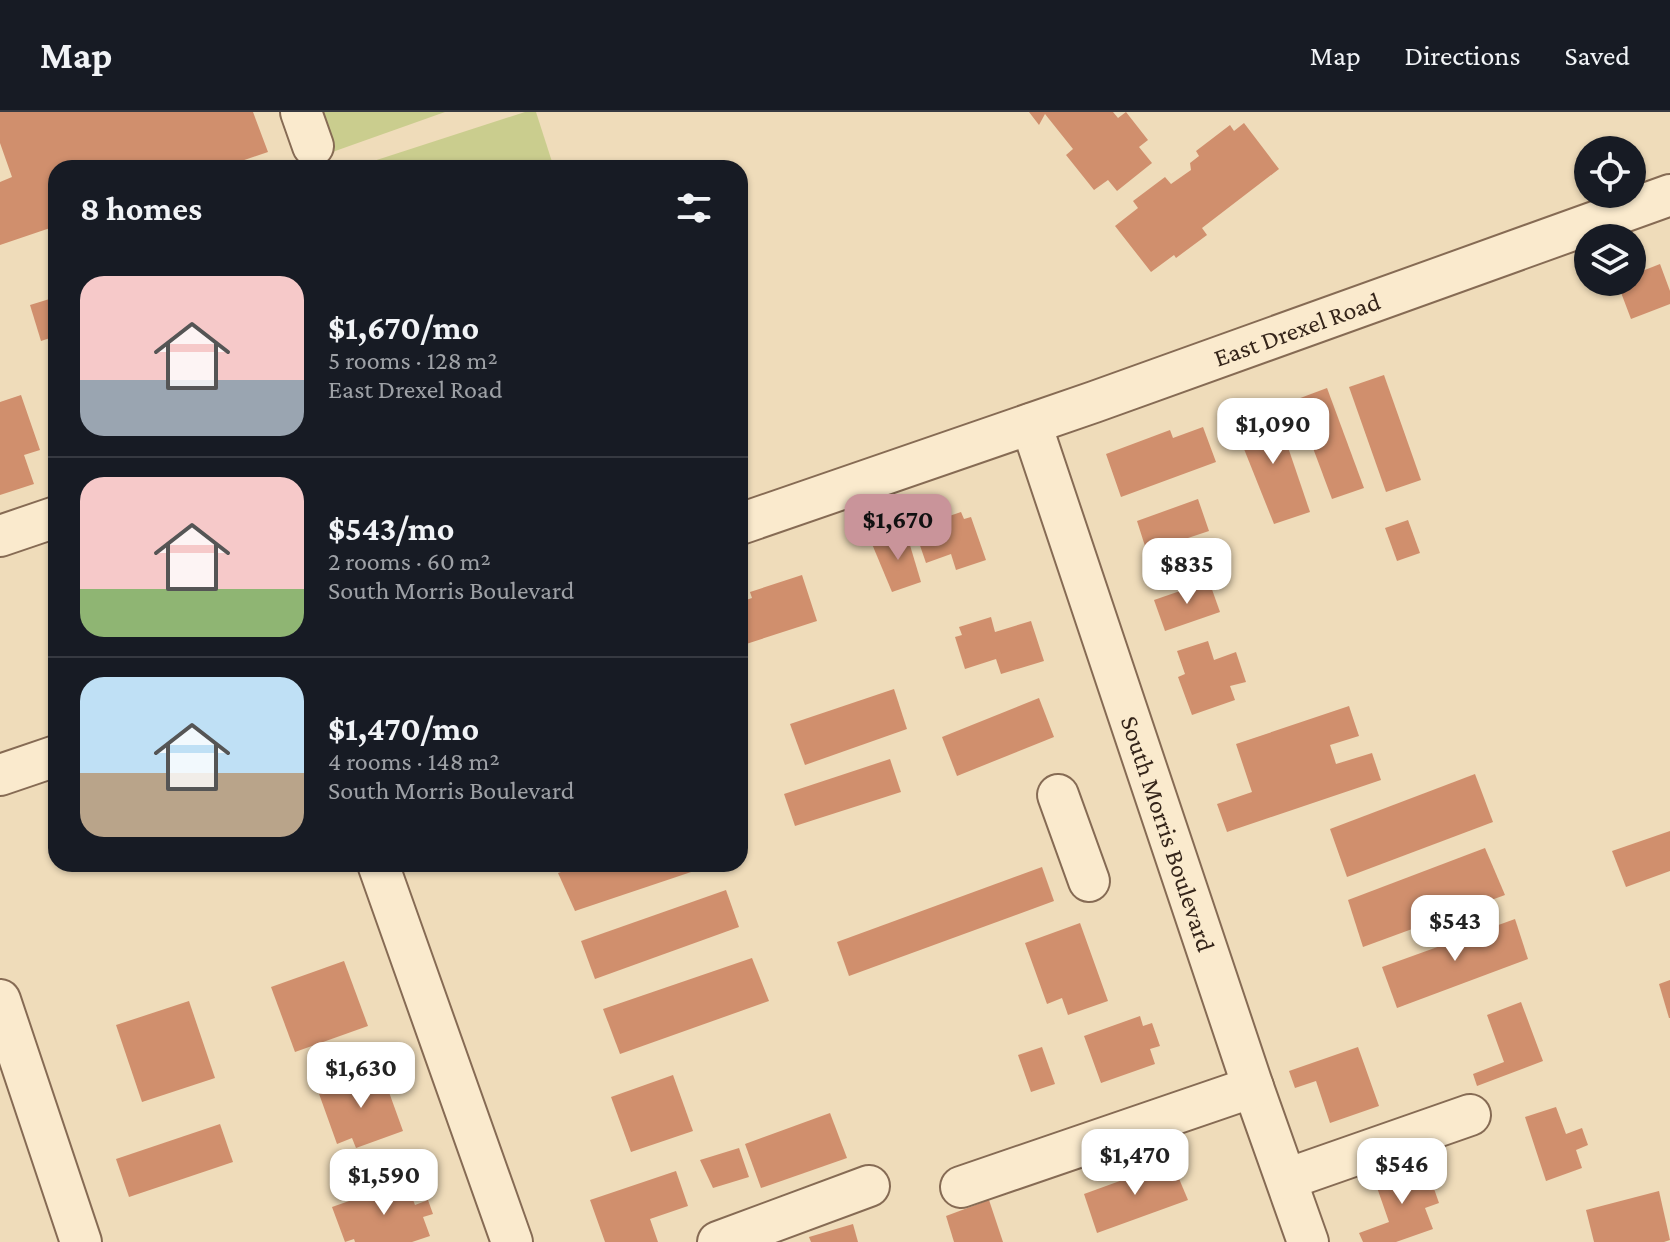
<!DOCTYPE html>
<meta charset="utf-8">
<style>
:root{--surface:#171b24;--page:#20242c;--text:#f1f3f6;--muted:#9ea1a6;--line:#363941;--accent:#c9949a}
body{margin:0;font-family:"Crimson Pro",serif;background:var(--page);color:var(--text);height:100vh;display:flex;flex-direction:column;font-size:30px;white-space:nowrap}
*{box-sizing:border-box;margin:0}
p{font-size:26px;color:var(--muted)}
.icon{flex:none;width:44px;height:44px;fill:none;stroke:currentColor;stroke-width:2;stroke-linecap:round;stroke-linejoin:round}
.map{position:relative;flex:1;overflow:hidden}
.drawer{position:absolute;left:48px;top:48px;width:700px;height:712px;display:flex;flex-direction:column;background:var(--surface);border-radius:24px;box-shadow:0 2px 6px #0004}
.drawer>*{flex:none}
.controls{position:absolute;left:1574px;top:24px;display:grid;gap:16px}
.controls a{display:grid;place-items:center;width:72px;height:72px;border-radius:50%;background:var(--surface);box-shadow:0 2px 6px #0004;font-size:40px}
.price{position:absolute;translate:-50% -68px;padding:0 18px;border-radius:16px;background:#fff;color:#222;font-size:26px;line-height:52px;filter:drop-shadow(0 2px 4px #0008)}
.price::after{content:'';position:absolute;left:50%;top:48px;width:24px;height:18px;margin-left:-12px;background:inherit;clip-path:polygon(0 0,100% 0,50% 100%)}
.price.active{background:var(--accent);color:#111}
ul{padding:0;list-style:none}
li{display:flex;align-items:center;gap:24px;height:200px;padding:0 32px}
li+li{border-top:2px solid var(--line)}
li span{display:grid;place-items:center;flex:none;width:224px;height:160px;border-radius:24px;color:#555}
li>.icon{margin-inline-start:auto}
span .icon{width:96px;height:96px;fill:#fffc;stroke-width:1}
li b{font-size:34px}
h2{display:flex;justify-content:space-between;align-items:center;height:96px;padding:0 32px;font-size:34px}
header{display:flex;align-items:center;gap:48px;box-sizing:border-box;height:112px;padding:0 40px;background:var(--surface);border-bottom:2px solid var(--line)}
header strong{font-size:38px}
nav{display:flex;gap:44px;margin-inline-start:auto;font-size:28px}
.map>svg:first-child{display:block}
</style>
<header>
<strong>Map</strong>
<nav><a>Map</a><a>Directions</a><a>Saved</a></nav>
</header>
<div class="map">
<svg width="1670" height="1130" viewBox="0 0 1670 1130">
<rect width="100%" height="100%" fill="#efdcba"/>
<g fill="#cacd8e">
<polygon points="309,0 445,0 324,43"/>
<polygon points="525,0 536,0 554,56 352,56"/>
</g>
<g fill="#d08f6d">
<polygon points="0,0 253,0 268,40 221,56 56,56 56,114 0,133 0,70 12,65 0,31"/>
<polygon points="1029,0 1113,0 1118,6 1126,0 1148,28 1139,35 1152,51 1117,79 1108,68 1094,78 1066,43 1073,37 1045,2 1039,13"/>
<polygon points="1244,11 1279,57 1202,116 1207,123 1176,146 1174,143 1151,160 1115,114 1138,96 1133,89 1165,65 1171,72 1191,58 1190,51 1199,44 1196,39 1230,13 1234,19"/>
<polygon points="1660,152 1670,179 1670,192 1631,207 1617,170 1632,170 1632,163"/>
<polygon points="56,185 56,224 41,229 30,193"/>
<polygon points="1384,263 1421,368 1386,380 1349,275"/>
<polygon points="1327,276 1364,376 1332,387 1295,288"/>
<polygon points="21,283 40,338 24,343 34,372 0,383 0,290"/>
<polygon points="1275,297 1310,400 1274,412 1234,312"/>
<polygon points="1203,315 1216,350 1121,385 1106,342 1170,318 1173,326"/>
<polygon points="1198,387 1209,419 1176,430 1182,446 1152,456 1137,409"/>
<polygon points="961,400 964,407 971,405 986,448 956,458 951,442 926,451 914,416"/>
<polygon points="1408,408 1420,441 1397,449 1385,416"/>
<polygon points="906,420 921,470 892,480 872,432"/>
<polygon points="802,463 817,509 740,534 740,490 752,486 750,480"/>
<polygon points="1209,469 1220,500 1165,519 1154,488"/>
<polygon points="991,505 995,520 1031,509 1044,549 1001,562 996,547 965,557 955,525 962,523 959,515"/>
<polygon points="1208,529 1214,548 1236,540 1246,570 1230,574 1235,588 1192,603 1178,565 1185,562 1177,539"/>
<polygon points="894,577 907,617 805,653 790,612"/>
<polygon points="1039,586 1054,625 957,664 942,625"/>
<polygon points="1349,594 1359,624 1330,633 1336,652 1372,641 1381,668 1227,720 1217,692 1252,680 1236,632"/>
<polygon points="890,647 901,680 795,714 784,682"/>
<polygon points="1475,662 1493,710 1347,765 1330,717"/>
<polygon points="1670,719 1670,759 1626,775 1612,739"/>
<polygon points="1485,736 1505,783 1363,835 1348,788"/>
<polygon points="584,752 711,752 712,753 575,799 558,761"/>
<polygon points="1042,755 1054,789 849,864 837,830"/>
<polygon points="726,778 739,815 595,867 581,829"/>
<polygon points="1515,807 1528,847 1397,896 1382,855"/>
<polygon points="1080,811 1108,889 1068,903 1062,886 1047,892 1025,831"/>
<polygon points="752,846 769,889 620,942 603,897"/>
<polygon points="344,849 368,914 295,940 271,875"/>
<polygon points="1670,868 1670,906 1669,906 1659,872"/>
<polygon points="189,889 215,966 142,990 116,913"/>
<polygon points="1521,890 1543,949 1477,974 1473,962 1504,950 1487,903"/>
<polygon points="1140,904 1143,914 1152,911 1160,934 1150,937 1155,952 1101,971 1084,924"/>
<polygon points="1042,935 1055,972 1031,980 1018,943"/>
<polygon points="1358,935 1379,994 1330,1011 1316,969 1295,976 1289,959"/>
<polygon points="381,958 403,1019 356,1036 352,1026 337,1032 318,979"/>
<polygon points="673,963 693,1019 631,1040 611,985"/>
<polygon points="1556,995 1566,1022 1582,1016 1588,1033 1576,1038 1582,1056 1546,1069 1525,1005"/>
<polygon points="830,1001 847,1046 761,1076 745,1032"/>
<polygon points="220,1012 233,1050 129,1085 116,1047"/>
<polygon points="739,1036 749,1065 713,1076 700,1048"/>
<polygon points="1172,1050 1188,1088 1097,1121 1084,1082"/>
<polygon points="1411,1050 1419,1073 1431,1068 1439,1091 1425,1096 1433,1117 1396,1130 1363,1130 1359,1121 1389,1110 1373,1064"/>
<polygon points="676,1059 688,1094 650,1107 658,1130 605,1130 590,1088"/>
<polygon points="406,1069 415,1093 428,1088 433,1102 423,1105 430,1124 412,1130 355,1130 354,1127 345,1130 332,1095"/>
<polygon points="1659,1079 1670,1128 1664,1130 1594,1130 1586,1098"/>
<polygon points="989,1088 1003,1130 954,1130 946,1104"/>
<polygon points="853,1112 858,1130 811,1130 809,1125"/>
</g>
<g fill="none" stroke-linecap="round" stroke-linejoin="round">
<g stroke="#866b54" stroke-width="44">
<g id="minor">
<polyline points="301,0 313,34"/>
<path id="s1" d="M 1031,312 L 1253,975 L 1308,1130"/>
<path id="s2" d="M 740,412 L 1094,290 L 1670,83"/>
<polyline points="0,424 56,405"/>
<polyline points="0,663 56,644"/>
<polyline points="1058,683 1089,769"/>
<polyline points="378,752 512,1130"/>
<polyline points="0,888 81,1130"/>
<polyline points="1287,1067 1470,1003"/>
<polyline points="961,1075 1253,975"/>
<polyline points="718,1130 869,1074"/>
</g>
</g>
<use href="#minor" stroke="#faeacd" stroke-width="40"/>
</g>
<g text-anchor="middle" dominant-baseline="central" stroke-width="6" stroke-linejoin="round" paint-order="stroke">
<g font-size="26" fill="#35251a" stroke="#f7e6ca">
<text stroke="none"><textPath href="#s2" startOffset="590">East Drexel Road</textPath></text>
<text stroke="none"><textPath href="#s1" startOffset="432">South Morris Boulevard</textPath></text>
</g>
</g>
</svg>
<div class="controls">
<a><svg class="icon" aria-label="locate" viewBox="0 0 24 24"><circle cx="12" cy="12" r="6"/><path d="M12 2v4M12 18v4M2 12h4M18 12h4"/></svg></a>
<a><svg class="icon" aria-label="layers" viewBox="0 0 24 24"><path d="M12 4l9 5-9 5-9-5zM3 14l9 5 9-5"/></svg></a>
</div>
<b class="price" style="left:1273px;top:354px">$1,090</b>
<b class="price active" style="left:898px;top:450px">$1,670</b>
<b class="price" style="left:1187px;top:494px">$835</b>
<b class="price" style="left:1455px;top:851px">$543</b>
<b class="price" style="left:361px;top:998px">$1,630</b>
<b class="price" style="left:1135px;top:1085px">$1,470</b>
<b class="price" style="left:1402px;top:1094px">$546</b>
<b class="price" style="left:384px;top:1105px">$1,590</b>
<section class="drawer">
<h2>8 homes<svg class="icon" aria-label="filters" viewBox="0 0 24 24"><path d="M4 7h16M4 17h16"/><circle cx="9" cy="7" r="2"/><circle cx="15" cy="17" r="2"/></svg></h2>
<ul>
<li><span style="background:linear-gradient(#f6c9c9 65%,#9aa5b1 0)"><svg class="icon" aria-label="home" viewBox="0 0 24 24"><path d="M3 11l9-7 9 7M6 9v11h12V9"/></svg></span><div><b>$1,670/mo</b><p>5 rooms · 128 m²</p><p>East Drexel Road</p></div></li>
<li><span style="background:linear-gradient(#f6c9c9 70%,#8fb573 0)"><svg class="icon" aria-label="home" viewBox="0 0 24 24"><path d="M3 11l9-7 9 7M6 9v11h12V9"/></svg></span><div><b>$543/mo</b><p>2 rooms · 60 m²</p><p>South Morris Boulevard</p></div></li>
<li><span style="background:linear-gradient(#bfe0f5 60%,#b9a48a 0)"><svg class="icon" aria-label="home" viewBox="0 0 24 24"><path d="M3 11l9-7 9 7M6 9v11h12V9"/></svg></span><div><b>$1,470/mo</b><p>4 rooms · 148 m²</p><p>South Morris Boulevard</p></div></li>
</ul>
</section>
</div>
